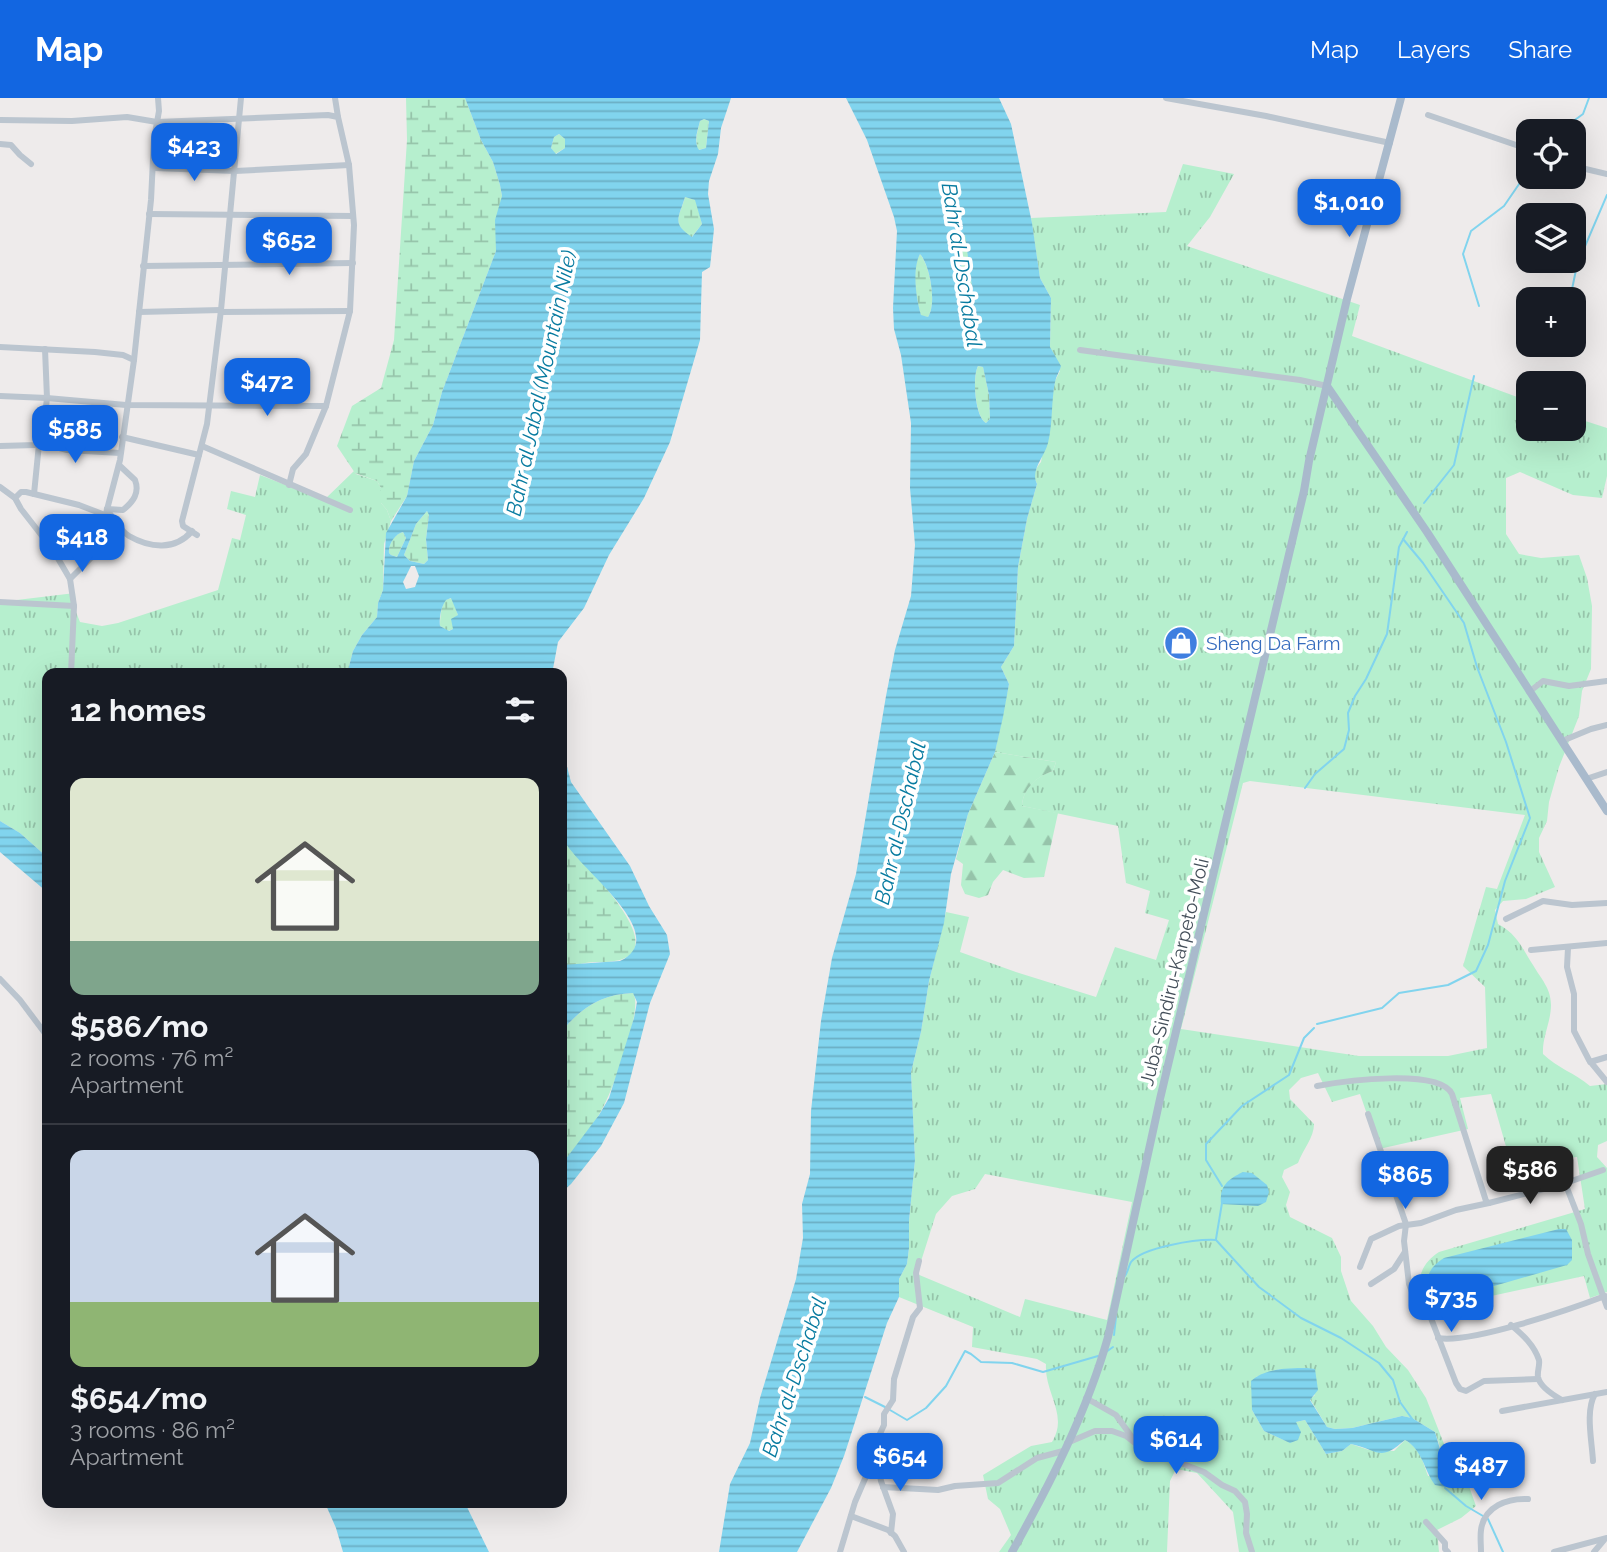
<!DOCTYPE html>
<meta charset="utf-8">
<style>
:root{--surface:#171b24;--page:#242831;--text:#f1f3f6;--muted:#9ea1a6;--line:#363941;--accent:#1266e1}
body{margin:0;font-family:Raleway,sans-serif;background:var(--page);color:var(--text);height:100vh;display:flex;flex-direction:column;font-size:26px;white-space:nowrap}
*{box-sizing:border-box;margin:0}
p{font-size:23px;color:var(--muted)}
.icon{flex:none;width:38px;height:38px;fill:none;stroke:currentColor;stroke-width:2;stroke-linecap:round;stroke-linejoin:round}
.map{position:relative;flex:1;overflow:hidden}
.panel{position:absolute;left:42px;top:570px;width:525px;height:840px;display:flex;flex-direction:column;background:var(--surface);border-radius:14px;box-shadow:0 7px 28px #0002}
.panel>*{flex:none}
.fabs{position:absolute;left:1516px;top:21px;display:grid;gap:14px}
.fabs a{display:grid;place-items:center;width:70px;height:70px;border-radius:14px;background:var(--surface);box-shadow:0 7px 28px #0002;font-size:35px}
.price{position:absolute;translate:-50% -60px;padding:0 16px;border-radius:14px;background:var(--accent);color:#fff;font-size:23px;line-height:46px;filter:drop-shadow(0 2px 4px #0008)}
.price::after{content:'';position:absolute;left:50%;top:42px;width:21px;height:16px;margin-left:-10px;background:inherit;clip-path:polygon(0 0,100% 0,50% 100%)}
.price.on{background:#222;color:#fff}
ul{padding:0;list-style:none}
li{display:grid;align-content:center;gap:14px;height:371px;padding:0 28px}
li+li{border-top:2px solid var(--line)}
li span{display:grid;place-items:center;height:217px;border-radius:14px;color:#555}
li>.icon{margin-inline-start:auto}
span .icon{width:126px;height:126px;fill:#fffc;stroke-width:1}
li b{font-size:30px}
h2{display:flex;justify-content:space-between;align-items:center;height:84px;padding:0 28px;font-size:30px}
header{display:flex;align-items:center;gap:42px;box-sizing:border-box;height:98px;padding:0 35px;background:var(--accent);color:#fff}
header strong{font-size:33px}
nav{display:flex;gap:38px;margin-inline-start:auto;font-size:24px}
.map>svg:first-child{display:block}
</style>
<header>
<strong>Map</strong>
<nav><a>Map</a><a>Layers</a><a>Share</a></nav>
</header>
<div class="map">
<svg width="1607" height="1454" viewBox="0 0 1607 1454">
<defs>
<pattern id="grass-tufts" width="24" height="20" patternUnits="userSpaceOnUse" patternTransform="scale(1.75)"><rect width="24" height="20" fill="#b6efce"/><path d="M3 7l-1-3M5 7V3M7 7l1-3M15 17l-1-3M17 17v-4M19 17l1-3" fill="none" stroke="#96c4aa"/></pattern>
<pattern id="forest-firs" width="22" height="20" patternUnits="userSpaceOnUse" patternTransform="scale(1.75)"><rect width="22" height="20" fill="#b6efce"/><path d="M5 1l3.5 6h-7zM16 11l3.5 6h-7z" fill="#96c4aa"/></pattern>
<pattern id="wetland-marsh" width="20" height="14" patternUnits="userSpaceOnUse" patternTransform="scale(1.75)"><rect width="20" height="14" fill="#b6efce"/><path d="M1 5h8M5 5V1M11 12h8M15 12V8" fill="none" stroke="#96c4aa"/></pattern>
<pattern id="water-rules" width="6" height="5" patternUnits="userSpaceOnUse" patternTransform="scale(1.75)"><rect width="6" height="5" fill="#81d4ee"/><path d="M0 2.5h6" fill="none" stroke="#6baec4"/></pattern>
</defs>
<rect width="100%" height="100%" fill="#eeebeb"/>
<g fill="url(#grass-tufts)" fill-rule="evenodd">
<path d="M 1183,66 L 1234,76 L 1210,119 L 1187,148 L 1360,207 L 1352,238 L 1528,303 L 1528,331 L 1573,331 L 1573,319 L 1607,330 L 1607,378 L 1602,400 L 1573,397 L 1520,374 L 1506,380 L 1506,436 L 1519,456 L 1541,460 L 1579,457 L 1587,480 L 1592,508 L 1591,571 L 1582,593 L 1579,618 L 1559,669 L 1549,704 L 1547,723 L 1539,740 L 1539,754 L 1555,789 L 1526,801 L 1503,803 L 1495,812 L 1498,826 C 1517,836 1522,850 1533,867 C 1541,881 1551,890 1551,907 C 1551,924 1542,939 1543,956 C 1557,970 1575,975 1590,988 L 1607,986 L 1607,1043 L 1598,1047 L 1597,1059 L 1607,1070 L 1607,1194 L 1590,1200 L 1584,1178 L 1459,1205 L 1436,1206 L 1426,1203 C 1413,1186 1421,1165 1439,1154 L 1585,1111 L 1577,1059 L 1519,1065 L 1509,1059 L 1491,996 L 1460,1000 L 1468,1031 L 1379,1051 L 1360,996 L 1332,1004 L 1318,975 L 1301,980 L 1289,992 L 1290,1001 L 1314,1026 C 1314,1040 1303,1051 1298,1065 L 1284,1072 L 1282,1079 L 1290,1094 L 1286,1107 L 1290,1119 L 1332,1140 L 1341,1159 L 1341,1173 L 1351,1203 L 1373,1228 L 1386,1249 L 1408,1272 L 1426,1300 L 1448,1356 L 1464,1374 L 1476,1408 L 1461,1420 L 1437,1432 L 1439,1454 L 1239,1454 L 1233,1414 L 1197,1375 L 1176,1371 L 1170,1383 L 1167,1454 L 999,1454 L 1011,1437 L 1000,1411 L 988,1401 L 983,1377 L 1031,1348 L 1052,1344 C 1069,1317 1044,1295 1046,1266 L 1037,1261 L 972,1249 L 973,1229 L 899,1199 L 899,1181 L 907,1166 L 909,1150 L 909,1123 L 915,1062 L 911,974 L 921,934 L 929,883 L 946,814 L 969,819 L 960,854 L 1019,875 L 1096,899 L 1115,849 L 1156,862 L 1169,822 L 1145,815 L 1150,793 L 1126,785 L 1118,728 L 1022,708 C 1023,690 1037,678 1053,673 L 1056,664 L 995,654 L 1009,586 L 1001,569 L 1014,548 L 1018,469 L 1027,421 L 1037,386 C 1032,376 1035,372 1041,364 L 1055,283 L 1060,273 L 1050,249 L 1051,200 L 1040,180 L 1031,120 L 1166,114 ZM 1250,683 L 1525,717 L 1497,791 L 1486,789 L 1463,868 L 1485,889 L 1487,950 L 1448,958 L 1359,958 L 1181,931 L 1243,685 ZM 985,1076 L 1132,1104 L 1107,1222 L 1025,1201 L 1020,1219 L 917,1176 L 936,1116 L 952,1098 L 975,1091 ZM 1280,1271 L 1315,1297 L 1310,1301 L 1327,1329 L 1335,1331 L 1352,1330 L 1402,1318 L 1412,1320 L 1435,1334 L 1450,1379 L 1428,1378 C 1423,1363 1419,1349 1405,1342 L 1394,1353 L 1369,1352 L 1351,1346 L 1342,1353 L 1326,1356 L 1305,1322 L 1296,1324 L 1286,1343 L 1264,1333 L 1252,1312 L 1256,1279 Z"/>
<polygon points="354,373 356,376 377,383 381,390 381,405 387,412 391,423 384,446 383,492 378,505 377,519 362,537 353,553 347,576 47,576 47,759 20,735 0,723 0,504 75,495 76,514 80,524 102,528 118,525 218,492 232,440 240,442 246,417 227,411 231,393 255,399 260,377 324,402"/>
</g>
<path fill="url(#forest-firs)" d="M 995,654 L 1056,664 L 1053,673 C 1038,678 1023,690 1022,708 L 1058,715 L 1044,779 L 1024,780 L 1003,772 L 993,784 L 988,797 L 979,800 L 965,796 L 961,787 L 963,766 L 956,761 L 968,716 Z"/>
<g fill="url(#wetland-marsh)">
<polygon points="406,0 465,0 481,42 493,64 500,87 502,98 496,153 442,294 433,327 414,363 407,398 391,423 387,412 381,405 381,390 377,383 355,375 337,348 352,308 381,290 394,242 407,42"/>
<path d="M 704,21 L 709,23 L 706,50 L 698,52 C 694,42 698,32 700,23 Z"/>
<polygon points="559,36 565,41 565,50 555,56 551,50 554,39"/>
<path d="M 685,99 L 696,102 L 702,126 L 691,140 C 671,123 679,121 685,99 Z"/>
<path d="M 963,137 L 966,138 L 974,203 L 971,208 C 961,199 959,149 963,137 Z"/>
<path d="M 920,156 C 930,168 937,206 928,219 L 921,218 C 916,201 911,171 920,156 Z"/>
<path d="M 978,268 L 983,269 L 989,297 L 990,321 L 986,325 C 975,319 972,279 978,268 Z"/>
<polygon points="427,413 429,416 426,441 428,462 424,466 410,463 404,457 416,426"/>
<path d="M 403,434 L 406,440 L 397,459 L 391,457 L 389,455 C 388,446 394,436 403,434 Z"/>
<path d="M 452,500 L 458,517 L 453,531 L 448,533 L 440,528 C 440,519 441,510 445,502 Z"/>
<path d="M 562,738 C 577,762 694,866 599,864 C 586,863 575,869 562,867 Z"/>
<path d="M 633,895 C 644,910 612,995 601,1013 C 591,1032 576,1050 562,1066 L 562,933 C 581,910 602,896 633,895 Z"/>
</g>
<g fill="url(#water-rules)" fill-rule="evenodd">
<path d="M 465,0 L 731,0 L 721,30 L 718,56 L 709,83 L 708,96 L 714,131 L 710,169 L 702,174 L 700,242 L 670,344 L 644,400 L 609,457 L 584,510 L 558,544 L 552,576 L 347,576 L 353,553 L 362,537 L 377,519 L 378,505 L 383,492 L 386,435 L 407,398 L 414,363 L 433,327 L 442,294 L 496,153 L 495,122 L 502,98 L 500,87 L 493,64 L 481,42 ZM 704,21 L 709,23 L 706,50 L 699,52 C 693,43 698,32 700,23 ZM 559,36 L 565,41 L 565,50 L 556,56 L 551,50 L 554,39 ZM 685,99 L 695,102 L 702,126 L 692,139 C 671,125 679,120 685,99 ZM 427,413 L 429,417 L 426,441 L 428,462 L 424,466 L 410,463 L 404,457 L 416,426 ZM 403,434 L 406,440 L 397,459 L 391,457 L 389,455 C 388,446 395,436 403,434 ZM 411,468 L 415,468 L 419,478 L 415,489 L 406,491 L 403,484 ZM 451,500 L 458,517 L 451,521 L 453,531 L 449,533 L 440,528 C 439,520 441,509 446,502 Z"/>
<path d="M 846,0 L 999,0 L 1011,26 L 1032,125 L 1040,180 L 1051,200 L 1050,249 L 1061,268 C 1060,273 1056,278 1055,284 C 1051,304 1053,325 1048,345 C 1044,360 1030,372 1037,386 L 1027,421 L 1018,469 L 1014,548 L 1001,569 L 1009,586 L 1003,619 L 995,654 L 968,716 L 951,776 L 944,825 L 929,883 L 921,934 L 911,974 L 915,1062 L 909,1123 L 909,1150 L 907,1166 L 899,1181 L 899,1199 L 887,1225 L 844,1358 L 831,1390 L 797,1454 L 719,1454 L 730,1386 L 750,1345 L 760,1300 L 796,1181 L 803,1140 L 802,1106 L 810,1076 L 811,1013 L 821,923 L 832,860 L 856,776 L 886,598 L 895,552 L 911,498 L 915,447 L 910,390 L 911,325 L 901,257 L 894,231 L 893,210 L 897,133 L 894,119 L 867,42 ZM 965,137 L 974,203 L 971,208 C 961,199 960,152 962,138 ZM 920,156 C 930,167 937,206 928,219 L 921,217 C 916,201 912,171 920,156 ZM 978,268 L 983,269 L 989,297 L 990,321 L 986,325 C 975,319 972,279 978,268 Z"/>
<path d="M 562,649 L 571,684 L 630,768 L 649,808 L 667,837 L 670,856 L 650,905 L 624,1005 L 601,1048 L 571,1086 L 562,1094 L 562,1066 L 599,1017 L 609,1000 L 634,920 L 637,904 L 633,895 C 602,896 581,910 562,933 L 562,867 L 620,863 C 677,835 567,764 562,737 C 560,728 562,718 562,709 C 562,689 562,669 562,649 Z"/>
<polygon points="0,723 20,735 47,759 47,794 0,754"/>
<path d="M 1243,1074 L 1252,1075 L 1267,1087 L 1269,1094 L 1266,1104 L 1258,1108 L 1221,1106 C 1219,1088 1228,1081 1243,1074 Z"/>
<path d="M 1559,1131 L 1566,1131 L 1572,1142 L 1572,1162 L 1567,1167 L 1470,1195 L 1437,1196 C 1422,1182 1428,1170 1444,1160 Z"/>
<path d="M 1307,1270 L 1315,1271 L 1318,1292 L 1310,1302 L 1327,1329 L 1335,1331 L 1352,1330 L 1402,1318 L 1412,1320 L 1435,1334 L 1450,1385 L 1445,1389 L 1435,1387 C 1424,1372 1422,1351 1405,1342 C 1379,1364 1381,1353 1351,1346 L 1342,1353 L 1326,1356 L 1305,1322 L 1296,1324 L 1301,1334 L 1298,1342 L 1290,1345 L 1264,1333 L 1252,1312 L 1251,1283 C 1265,1270 1289,1270 1307,1270 Z"/>
<polygon points="325,1405 465,1405 489,1454 343,1454 336,1430"/>
</g>
<g fill="none" stroke-linecap="round" stroke-linejoin="round">
<g stroke="#81d4ee" stroke-width="2">
<polyline points="1563,33 1564,30 1583,16 1589,0"/>
<polyline points="1570,201 1577,167 1607,97"/>
<polyline points="1479,208 1463,156 1471,133 1504,108 1528,73"/>
<polyline points="1424,405 1454,367 1474,278"/>
<polyline points="1305,690 1315,676 1344,651 1349,632 1348,615 1355,598 1366,581 1387,536 1399,449 1407,434"/>
<polyline points="1317,926 1382,910 1399,895 1448,887 1476,873 1488,847 1505,783 1530,720 1506,644 1477,569 1464,525 1423,465 1403,441"/>
<polyline points="1222,1088 1206,1062 1206,1046 1242,1008 1289,977 1304,940 1314,930"/>
<polyline points="1216,1141 1222,1105"/>
<path d="M 1124,1179 C 1128,1175 1128,1169 1131,1164 C 1143,1149 1197,1141 1216,1142 L 1259,1189 L 1301,1220 L 1341,1240 L 1379,1265 L 1393,1282 L 1400,1304 L 1413,1322"/>
<polyline points="1114,1237 1116,1219"/>
<polyline points="1106,1254 1113,1249"/>
<polyline points="865,1299 885,1309"/>
<polyline points="890,1312 907,1322 926,1310 946,1288 965,1253 971,1256 981,1264 1012,1265 1043,1274 1098,1258"/>
<polyline points="1445,1390 1466,1408 1483,1418"/>
<polyline points="1488,1421 1503,1454"/>
</g>
<g stroke="#bbc5cf" stroke-width="6">
<polyline points="335,0 338,19"/>
<polyline points="1166,0 1266,18 1390,45"/>
<polyline points="1428,17 1528,51"/>
<polyline points="0,22 72,23 127,19 157,24 328,17 338,19 349,67 354,127 350,213 326,308 306,356 293,371 289,387"/>
<polyline points="0,46 11,47 20,57 31,66"/>
<polyline points="1573,68 1607,76"/>
<polyline points="154,70 235,73 349,67"/>
<polyline points="149,116 353,118"/>
<polyline points="143,168 353,165"/>
<polyline points="139,214 221,212"/>
<polyline points="221,214 350,213"/>
<polyline points="0,249 95,254 123,257 134,262"/>
<polyline points="1080,252 1300,282 1327,288"/>
<polyline points="0,298 47,300 126,307 326,308"/>
<polyline points="122,339 199,357"/>
<polyline points="41,345 67,352 120,355"/>
<polyline points="0,348 36,347 42,344 47,300 45,251"/>
<polyline points="202,348 350,412"/>
<polyline points="0,389 15,400 21,411 53,452 70,481 74,508 71,576"/>
<polyline points="34,396 39,346"/>
<polyline points="15,400 21,394 26,394 79,407 105,417"/>
<path d="M 107,411 C 113,420 119,432 129,438 C 150,450 175,453 192,433"/>
<path d="M 107,411 L 123,412 C 133,404 140,395 135,382 L 119,367"/>
<polyline points="197,437 183,428 182,423 207,326 221,212 241,0"/>
<polyline points="70,481 92,459 99,442 120,362 134,262 151,102 154,41 159,13 158,0"/>
<polyline points="0,504 74,508"/>
<polyline points="1529,594 1543,583 1569,588 1607,583"/>
<polyline points="1562,643 1591,631 1607,627"/>
<polyline points="1586,681 1607,674"/>
<polyline points="1506,821 1543,803 1572,807 1607,805"/>
<polyline points="1568,850 1567,869 1574,896 1574,933 1589,962 1607,984"/>
<polyline points="1531,852 1607,845"/>
<polyline points="0,881 20,902 47,938"/>
<polyline points="1590,964 1607,959"/>
<path d="M 1317,988 C 1344,983 1439,970 1452,996 L 1486,1103 L 1489,1105 L 1563,1086 L 1567,1090 L 1581,1126 L 1588,1156 L 1607,1209"/>
<polyline points="1368,1016 1406,1126 1404,1143 1409,1186 1415,1202 1429,1215 1456,1285 1460,1291 1466,1293 1484,1283 1538,1281"/>
<polyline points="1563,1086 1603,1072"/>
<polyline points="1360,1169 1371,1141 1399,1128 1421,1125 1456,1112 1489,1105"/>
<polyline points="1371,1186 1394,1171 1405,1154"/>
<path d="M 1511,1227 C 1523,1237 1534,1247 1539,1262 C 1540,1268 1537,1273 1538,1279 C 1540,1289 1553,1297 1562,1302"/>
<path d="M 1438,1240 C 1470,1246 1571,1211 1605,1198"/>
<polyline points="1086,1300 1116,1317 1134,1342"/>
<polyline points="1502,1313 1607,1294"/>
<polyline points="1067,1345 1095,1333 1112,1333 1126,1338 1149,1356 1165,1359 1204,1374 1222,1387 1235,1393 1245,1404 1247,1416 1246,1435 1252,1454"/>
<polyline points="876,1355 881,1383 893,1416 891,1435"/>
<path d="M 1593,1363 C 1592,1343 1585,1313 1595,1296"/>
<polyline points="883,1389 938,1392 955,1388 998,1385 1037,1360 1063,1353"/>
<polyline points="851,1418 888,1432 895,1438 904,1454"/>
<polyline points="1426,1424 1445,1445 1445,1451 1448,1454"/>
<polyline points="840,1454 855,1404 876,1355 878,1340 884,1327 884,1316 893,1302 894,1281 913,1219 920,1210 916,1175 919,1163"/>
<path d="M 1481,1454 C 1481,1447 1480,1439 1481,1432 C 1484,1408 1508,1400 1528,1401"/>
<polyline points="1554,1454 1607,1440"/>
<polyline points="1594,1454 1604,1442"/>
</g>
<g stroke="#a9bacc" stroke-width="8">
<polyline points="1327,288 1427,434 1607,713"/>
<path d="M 1012,1454 C 1050,1386 1087,1314 1108,1239 L 1160,1001 L 1304,393 L 1309,363 L 1347,201 L 1401,0"/>
</g>
</g>
<defs>
<g id="shop-disc" transform="scale(1.75)"><circle r="9.5" fill="#3f7fe0" stroke="#fff"/><path d="M-5-2.5h2.3a2.7 3.5 0 0 1 5.4 0H5L5.5 6h-11ZM-1.5-2.5h3a1.5 2.3 0 0 0-3 0Z" fill="#fff"/></g>
</defs>
<g fill-rule="evenodd">
<use href="#shop-disc" x="1181" y="545"/>
</g>
<g text-anchor="middle" dominant-baseline="central" stroke-width="7" stroke-linejoin="round" paint-order="stroke">
<g font-size="19" fill="#366cbe" stroke="#fff" text-anchor="start">
<text x="1206" y="545">Sheng Da Farm</text>
</g>
<g font-size="19" fill="#434e59" stroke="#fff">
<text transform="translate(1174 874) rotate(-76)">Juba-Sindiru-Karpeto-Moli</text>
</g>
<g font-size="21" font-style="italic" fill="#087ba0" stroke="#fff">
<text transform="translate(962 167) rotate(81)">Bahr al-Dschabal</text>
<text transform="translate(541 285) rotate(-78)">Bahr al Jabal (Mountain Nile)</text>
<text transform="translate(900 725) rotate(-77)">Bahr al-Dschabal</text>
<text transform="translate(794 1279) rotate(-72)">Bahr al-Dschabal</text>
</g>
</g>
</svg>
<div class="fabs">
<a><svg class="icon" aria-label="locate" viewBox="0 0 24 24"><circle cx="12" cy="12" r="6"/><path d="M12 2v4M12 18v4M2 12h4M18 12h4"/></svg></a>
<a><svg class="icon" aria-label="layers" viewBox="0 0 24 24"><path d="M12 4l9 5-9 5-9-5zM3 14l9 5 9-5"/></svg></a>
<a>+</a>
<a>−</a>
</div>
<b class="price" style="left:194px;top:85px">$423</b>
<b class="price" style="left:1349px;top:141px">$1,010</b>
<b class="price" style="left:289px;top:179px">$652</b>
<b class="price" style="left:267px;top:320px">$472</b>
<b class="price" style="left:75px;top:367px">$585</b>
<b class="price" style="left:82px;top:476px">$418</b>
<b class="price on" style="left:1530px;top:1108px">$586</b>
<b class="price" style="left:1405px;top:1113px">$865</b>
<b class="price" style="left:1451px;top:1236px">$735</b>
<b class="price" style="left:1176px;top:1378px">$614</b>
<b class="price" style="left:900px;top:1395px">$654</b>
<b class="price" style="left:1481px;top:1404px">$487</b>
<section class="panel">
<h2>12 homes<svg class="icon" aria-label="filters" viewBox="0 0 24 24"><path d="M4 7h16M4 17h16"/><circle cx="9" cy="7" r="2"/><circle cx="15" cy="17" r="2"/></svg></h2>
<ul>
<li><span style="background:linear-gradient(#dfe7d0 75%,#7fa58c 0)"><svg class="icon" aria-label="home" viewBox="0 0 24 24"><path d="M3 11l9-7 9 7M6 9v11h12V9"/></svg></span><div><b>$586/mo</b><p>2 rooms · 76 m²</p><p>Apartment</p></div></li>
<li><span style="background:linear-gradient(#c9d6e8 70%,#8fb573 0)"><svg class="icon" aria-label="home" viewBox="0 0 24 24"><path d="M3 11l9-7 9 7M6 9v11h12V9"/></svg></span><div><b>$654/mo</b><p>3 rooms · 86 m²</p><p>Apartment</p></div></li>
</ul>
</section>
</div>
